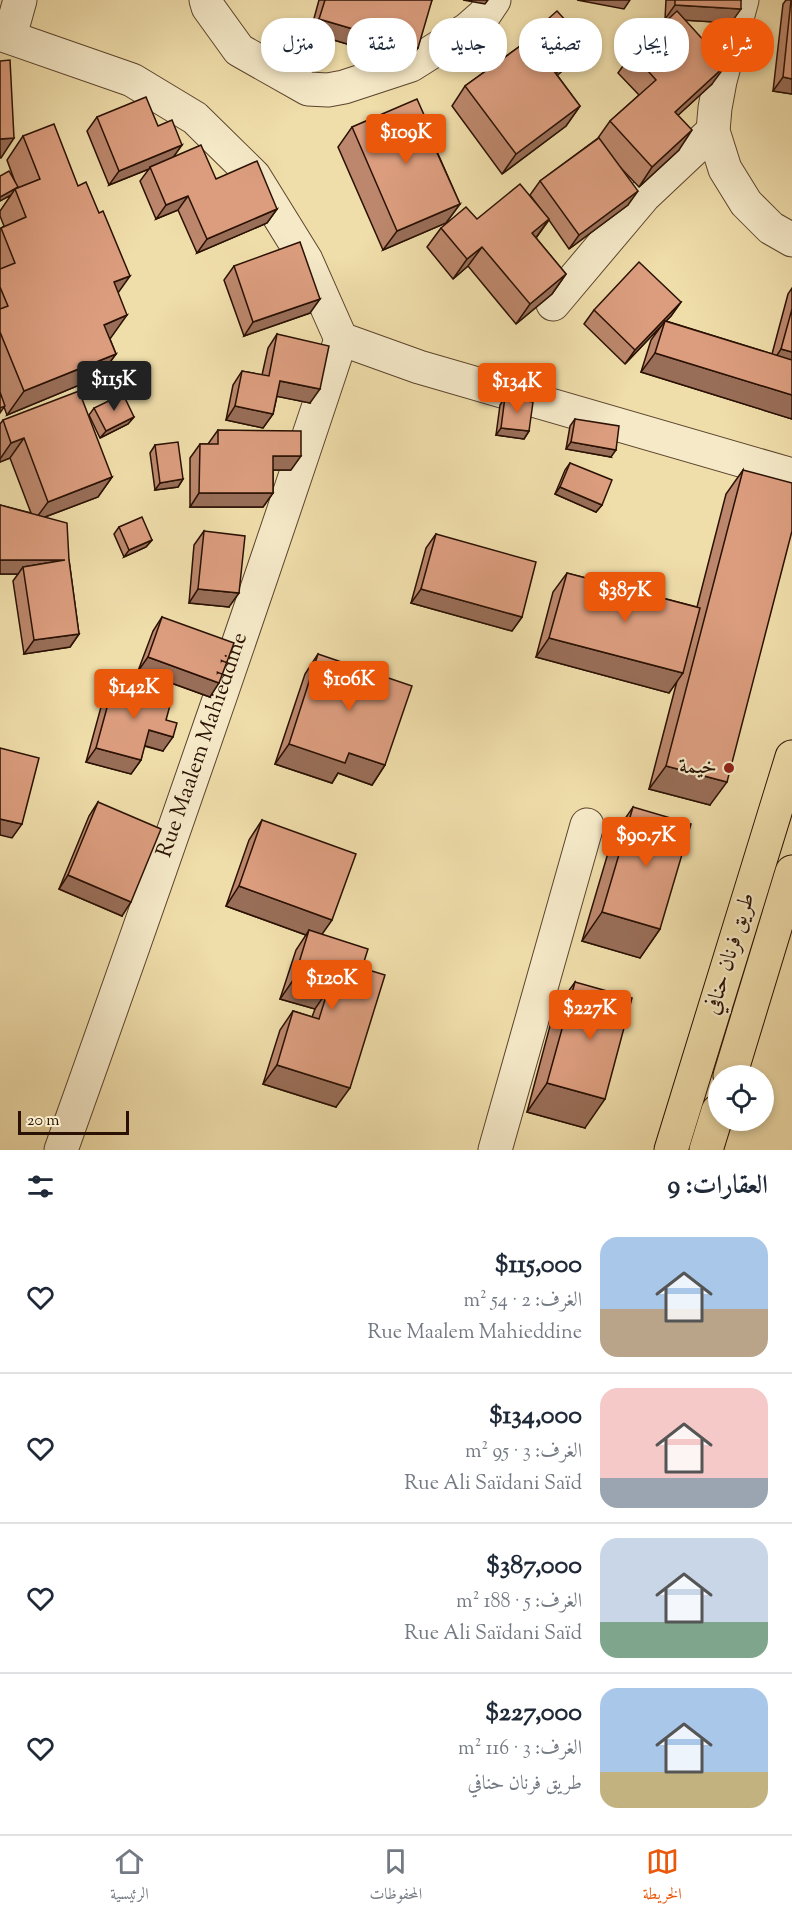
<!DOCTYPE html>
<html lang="ar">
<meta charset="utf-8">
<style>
:root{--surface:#fff;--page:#f2f2f3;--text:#1f2937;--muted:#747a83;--line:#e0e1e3;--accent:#ea580c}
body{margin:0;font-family:"Sorts Mill Goudy",Amiri,serif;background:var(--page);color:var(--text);direction:rtl;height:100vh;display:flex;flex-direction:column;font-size:22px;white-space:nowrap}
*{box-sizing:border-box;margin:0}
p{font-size:20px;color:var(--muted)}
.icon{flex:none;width:33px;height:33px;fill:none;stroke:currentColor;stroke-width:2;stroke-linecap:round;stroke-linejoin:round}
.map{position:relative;height:1150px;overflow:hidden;direction:ltr}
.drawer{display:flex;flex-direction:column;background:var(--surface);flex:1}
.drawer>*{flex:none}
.banner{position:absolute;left:18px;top:18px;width:756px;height:54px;direction:rtl;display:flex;gap:12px}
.controls{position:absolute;left:708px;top:1065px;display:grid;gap:12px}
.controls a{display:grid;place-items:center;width:66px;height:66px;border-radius:50%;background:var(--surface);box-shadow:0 3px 9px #0003;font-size:30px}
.scale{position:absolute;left:18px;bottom:15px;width:111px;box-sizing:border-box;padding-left:6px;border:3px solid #2a1103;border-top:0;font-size:16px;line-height:21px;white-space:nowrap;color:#2a1103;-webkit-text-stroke:4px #f5e9c8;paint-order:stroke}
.price{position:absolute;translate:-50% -51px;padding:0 14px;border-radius:6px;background:var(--accent);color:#fff;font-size:20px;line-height:39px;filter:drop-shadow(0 2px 3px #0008)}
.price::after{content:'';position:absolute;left:50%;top:36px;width:18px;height:14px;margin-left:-9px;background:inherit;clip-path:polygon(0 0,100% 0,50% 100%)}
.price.selected{background:#222;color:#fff}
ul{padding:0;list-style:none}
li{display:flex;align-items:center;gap:18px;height:150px;padding:0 24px}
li+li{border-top:2px solid var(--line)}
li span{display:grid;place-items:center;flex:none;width:168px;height:120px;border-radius:18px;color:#555}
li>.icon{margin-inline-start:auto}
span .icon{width:72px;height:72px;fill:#fffc;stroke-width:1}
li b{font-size:26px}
h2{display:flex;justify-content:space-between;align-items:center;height:72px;padding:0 24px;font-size:26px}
.pill{padding:0 21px;border-radius:24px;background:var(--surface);box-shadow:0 3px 9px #0003;font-size:21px;line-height:54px}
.pill.selected{background:var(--accent);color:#fff}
.tab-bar{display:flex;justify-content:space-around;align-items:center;height:84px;border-top:2px solid var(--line);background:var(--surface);font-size:16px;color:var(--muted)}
.tab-bar a{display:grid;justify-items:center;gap:3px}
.tab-bar .selected{color:var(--accent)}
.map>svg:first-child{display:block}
</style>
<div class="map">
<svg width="792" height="1150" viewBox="0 0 792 1150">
<rect width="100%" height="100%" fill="#efddaa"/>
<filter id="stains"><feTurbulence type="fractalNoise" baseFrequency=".00333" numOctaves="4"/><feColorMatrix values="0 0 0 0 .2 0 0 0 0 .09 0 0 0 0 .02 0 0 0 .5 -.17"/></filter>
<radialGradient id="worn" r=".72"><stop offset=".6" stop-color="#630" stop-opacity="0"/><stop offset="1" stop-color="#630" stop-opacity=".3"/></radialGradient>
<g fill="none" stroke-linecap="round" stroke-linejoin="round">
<g stroke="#5b442d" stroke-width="35">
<g id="minor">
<polyline points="206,0 208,7 239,50 308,89 328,90 344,87 411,65 468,29 484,15 494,0"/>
<polyline points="742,0 720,81 715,108 713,131 725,169 746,203 771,228 792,240"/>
<polyline points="0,34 132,80 195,118 254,176 306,260 341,339 419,367 792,475"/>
<polyline points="10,36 20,0"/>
<polyline points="553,304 644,196 713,131"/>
<path id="s1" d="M 61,1150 C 157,881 251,611 341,339"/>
<polyline points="495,1150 587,825"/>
</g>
</g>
<g stroke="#2a1103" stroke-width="35">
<g id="major">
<polyline points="730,1076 792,872"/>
<polyline points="671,1150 792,757"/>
<polyline points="706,1150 718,1111"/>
</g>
</g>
<use href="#minor" stroke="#f5e9c8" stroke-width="33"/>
<use href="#major" stroke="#efddaa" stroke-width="33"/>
</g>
<g fill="#bc876c" stroke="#2a1103" stroke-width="1.5">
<polygon points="319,0 432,0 408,62 310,33"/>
<polygon points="666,0 741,0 731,23 685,20 712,84 678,115 679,150 639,187 621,168 628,205 569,249 549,220 536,238 566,274 552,294 516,324 468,266 453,279 427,247 441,228 477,219 542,211 530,195 540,181 598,138 610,121 639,95 618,73 632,53 669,19 665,19"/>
<polygon points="786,0 792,0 792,94 773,91 783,4"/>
<polygon points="531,34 577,58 557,75 580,106 566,126 502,174 452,106 465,86 527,41"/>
<polygon points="97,117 173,157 277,209 267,223 197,253 178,210 156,219 140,181 149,169 109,185 87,131"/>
<polygon points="352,127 437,144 435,147 460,204 446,223 383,250 338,147"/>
<polygon points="23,136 118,293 110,339 116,354 99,377 7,415 4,407 0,413 0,229 4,226 0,216 0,211 11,195 0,201 0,176 15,182 7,160"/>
<polygon points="234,266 310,313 244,336 224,280"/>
<polygon points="792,288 792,419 641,372 651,340 662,325 625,364 584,324 594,310 681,302 671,316 666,321 772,354 788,294"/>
<polygon points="277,334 310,403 277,396 273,414 263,428 226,420 233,385 242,371 262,375 268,348"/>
<polygon points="505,397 529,431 524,439 496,435 500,405"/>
<polygon points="94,408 134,417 128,424 100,438 89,415"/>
<polygon points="575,419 611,457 566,449 570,426"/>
<polygon points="3,420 112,477 98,497 45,517 69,560 79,634 70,647 24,654 13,581 18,574 0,574 0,505 31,513 10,458 0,462 0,424"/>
<polygon points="218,430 291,470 273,470 273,493 263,507 190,507 190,458 200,444 208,444"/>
<polygon points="155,445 183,479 178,487 155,490 150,453"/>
<polygon points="570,463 602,505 596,512 555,494 565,470"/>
<polygon points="743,470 710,805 649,789 677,681 669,693 536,657 553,592 567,573 697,607 726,494"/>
<polygon points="119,527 152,540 146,547 124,557 114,534"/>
<polygon points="204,531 229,607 189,603 194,545"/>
<polygon points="436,534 522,617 512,631 411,603 426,548"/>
<polygon points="162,617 210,697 138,671 153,631"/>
<polygon points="318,654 385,765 372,785 338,773 332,783 275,764 305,674"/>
<polygon points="114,682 166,720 163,751 144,746 141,760 131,774 86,762 104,696"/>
<polygon points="98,802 122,916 59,889 89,816"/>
<polygon points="633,807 660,929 640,958 582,941 613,836"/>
<polygon points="262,820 322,934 362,968 336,1107 263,1084 280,1030 293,1011 312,1017 315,1009 280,999 296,950 306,935 226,906 249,840"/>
<polygon points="575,982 585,1128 527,1112 554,1011"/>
</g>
<g fill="#996e58" stroke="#2a1103" stroke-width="1.5">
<polygon points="463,0 488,0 485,4"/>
<polygon points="577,0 630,0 624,9"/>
<polygon points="675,5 741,9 731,23 665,19"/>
<polygon points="319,19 418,48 408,62 310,33"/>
<polygon points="587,44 577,58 551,81 561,67"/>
<polygon points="726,65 712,84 661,131 675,112"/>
<polygon points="783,77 792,79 792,94 773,91"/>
<polygon points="580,106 566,126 502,174 516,154"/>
<polygon points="692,130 679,150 639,187 652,167"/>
<polygon points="14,138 1,158 0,158 0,139"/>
<polygon points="182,145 172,159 150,167 149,169 109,185 119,171"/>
<polygon points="18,187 15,189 11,195 0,201 0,197"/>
<polygon points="638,191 628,205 569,249 579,235"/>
<polygon points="188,196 178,210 156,219 166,205"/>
<polygon points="460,204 446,223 383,250 397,231"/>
<polygon points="277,209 267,223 197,253 207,239"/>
<polygon points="549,219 535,239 532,233"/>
<polygon points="482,247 468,266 453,279 467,259"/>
<polygon points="566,274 552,294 516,324 530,304"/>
<polygon points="130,276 113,300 114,282"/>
<polygon points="320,299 310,313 244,336 253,322"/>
<polygon points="681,302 671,316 664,323 665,321 662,325 625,364 635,350"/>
<polygon points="127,315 110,339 88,349 104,325"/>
<polygon points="781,349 792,352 792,375 768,369"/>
<polygon points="655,353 792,395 792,419 641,372"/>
<polygon points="116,354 99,377 7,415 24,391"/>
<polygon points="280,381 320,389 310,403 270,395"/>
<polygon points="235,406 273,414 263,428 226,420"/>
<polygon points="134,417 128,424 100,438 106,431"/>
<polygon points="501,428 529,431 524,439 496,435"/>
<polygon points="24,438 10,458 0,462 0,459 11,443"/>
<polygon points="571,442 616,450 611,457 566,449"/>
<polygon points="273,456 301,456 291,470 263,470"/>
<polygon points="112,477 98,497 34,521 48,502"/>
<polygon points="183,479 178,487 155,490 160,483"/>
<polygon points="560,487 602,505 596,512 555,494"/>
<polygon points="199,493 273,493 263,507 190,507"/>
<polygon points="152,540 146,547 124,557 129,550"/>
<polygon points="0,560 65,560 23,567 18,574 0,574"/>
<polygon points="198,589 239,593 229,607 189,603"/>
<polygon points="421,589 522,617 512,631 411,603"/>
<polygon points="79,634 70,647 24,654 34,640"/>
<polygon points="549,638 683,673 669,693 536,657"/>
<polygon points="148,657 219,683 210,697 138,671"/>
<polygon points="149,730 173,737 163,751 139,744"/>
<polygon points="289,744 349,753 385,765 372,785 338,773 332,783 275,764"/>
<polygon points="96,748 141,760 131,774 86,762"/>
<polygon points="666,766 727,782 710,805 649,789"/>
<polygon points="0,819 22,824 12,838 0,835"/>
<polygon points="68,875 131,902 122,916 59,889"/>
<polygon points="239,886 332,920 318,940 309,930 306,935 226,906"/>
<polygon points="602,912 660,929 640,958 582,941"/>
<polygon points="294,979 328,990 315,1009 280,999"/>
<polygon points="277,1065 350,1088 336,1107 263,1084"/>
<polygon points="547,1083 605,1099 585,1128 527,1112"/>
</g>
<g fill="#db9d7e" stroke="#2a1103" stroke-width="1.5">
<polygon points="325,0 432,0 418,48 319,19"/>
<polygon points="675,0 741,0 741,9 675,5"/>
<polygon points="791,0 792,0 792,79 783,77"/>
<polygon points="557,11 587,44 561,67 531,34"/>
<polygon points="677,11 726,65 675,112 692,130 652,167 610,121 656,80 632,53"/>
<polygon points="530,39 580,106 516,154 465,86"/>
<polygon points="10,60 14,138 0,139 0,61"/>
<polygon points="146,97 158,126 172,120 182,145 119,171 97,117"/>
<polygon points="417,99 437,144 434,146 460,204 397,231 352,127"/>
<polygon points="54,124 78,186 86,182 99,213 103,211 130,276 114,282 127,315 104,325 116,354 24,391 0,332 0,309 8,306 0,287 0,269 15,263 1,228 26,217 15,189 40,179 23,136"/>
<polygon points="599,138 638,191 579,235 540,181"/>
<polygon points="201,145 216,179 257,161 277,209 207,239 188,196 166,205 150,167"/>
<polygon points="9,171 18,187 0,197 0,176"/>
<polygon points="520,184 549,219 532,233 566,274 530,304 482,247 467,259 441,228 466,207 477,219"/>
<polygon points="300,242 320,299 253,322 234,266"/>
<polygon points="639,262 681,302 635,350 594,310"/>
<polygon points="792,309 792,352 781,349"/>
<polygon points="665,321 792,360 792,395 655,353"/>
<polygon points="277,334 329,346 320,389 280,381 273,414 235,406 242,371 269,376"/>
<polygon points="79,391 112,477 48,502 24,438 11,443 3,420"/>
<polygon points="0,392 5,406 0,408"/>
<polygon points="123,394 134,417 106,431 94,408"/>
<polygon points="505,397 533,402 529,431 501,428"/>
<polygon points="575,419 619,426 616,450 571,442"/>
<polygon points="218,430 301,431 301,456 273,456 273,493 199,493 200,444 218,444"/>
<polygon points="178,442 183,479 160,483 155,445"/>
<polygon points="570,463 612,480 602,505 560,487"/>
<polygon points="743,470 792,483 792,531 727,782 666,766"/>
<polygon points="0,505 67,523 69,560 79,634 34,640 23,567 65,560 0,560"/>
<polygon points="142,517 152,540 129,550 119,527"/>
<polygon points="204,531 245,536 239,593 198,589"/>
<polygon points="436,534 536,562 522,617 421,589"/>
<polygon points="567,573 700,608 683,673 549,638"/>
<polygon points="162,617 234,643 219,683 148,657"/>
<polygon points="318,654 412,686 385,765 349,753 345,763 289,744"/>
<polygon points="114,682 172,698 166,720 177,723 173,737 149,730 141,760 96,748"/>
<polygon points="0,748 39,758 22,824 0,819"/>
<polygon points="98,802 161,829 131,902 68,875"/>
<polygon points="633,807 691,824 660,929 602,912"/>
<polygon points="262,820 356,854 332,920 239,886"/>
<polygon points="309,930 368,949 362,968 385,975 350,1088 277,1065 293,1011 319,1019 328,990 294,979"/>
<polygon points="575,982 632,998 605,1099 547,1083"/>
</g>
<circle fill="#8f2418" stroke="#f5e9c8" stroke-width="2" cx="729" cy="768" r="6"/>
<g text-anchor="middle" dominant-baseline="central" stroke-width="4.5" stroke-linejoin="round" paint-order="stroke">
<g font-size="22" fill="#2a1103" stroke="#f5e9c8">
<text stroke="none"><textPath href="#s1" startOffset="429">Rue Maalem Mahieddine</textPath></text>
<text transform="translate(731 954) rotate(-73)">طريق فرنان حنافي</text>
</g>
<g font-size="22" fill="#2a1103" stroke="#f5e9c8" text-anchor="end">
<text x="717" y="768">خيمة</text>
</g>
</g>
<rect width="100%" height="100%" filter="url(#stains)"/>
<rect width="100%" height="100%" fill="url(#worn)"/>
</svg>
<div class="controls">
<a><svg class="icon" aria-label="locate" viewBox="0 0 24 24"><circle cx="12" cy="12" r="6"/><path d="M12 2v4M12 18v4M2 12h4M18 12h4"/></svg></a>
</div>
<div class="scale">20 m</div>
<b class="price" style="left:406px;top:165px">$109K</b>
<b class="price selected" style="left:114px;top:412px">$115K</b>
<b class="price" style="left:517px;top:414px">$134K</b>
<b class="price" style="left:625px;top:623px">$387K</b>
<b class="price" style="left:349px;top:712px">$106K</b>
<b class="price" style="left:134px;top:720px">$142K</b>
<b class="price" style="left:646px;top:868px">$90.7K</b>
<b class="price" style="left:332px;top:1011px">$120K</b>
<b class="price" style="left:590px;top:1041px">$227K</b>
<div class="banner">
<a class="pill selected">شراء</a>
<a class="pill">إيجار</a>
<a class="pill">تصفية</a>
<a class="pill">جديد</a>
<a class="pill">شقة</a>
<a class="pill">منزل</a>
</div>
</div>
<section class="drawer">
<h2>العقارات: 9<svg class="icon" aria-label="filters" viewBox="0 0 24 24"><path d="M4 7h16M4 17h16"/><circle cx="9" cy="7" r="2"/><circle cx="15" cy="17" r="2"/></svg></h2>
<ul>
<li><span style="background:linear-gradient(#a9c7e8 60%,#b9a48a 0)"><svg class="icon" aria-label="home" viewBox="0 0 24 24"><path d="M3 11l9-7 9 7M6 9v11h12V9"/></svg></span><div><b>$115,000</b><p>الغرف: 2 · 54 m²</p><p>Rue Maalem Mahieddine</p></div><svg class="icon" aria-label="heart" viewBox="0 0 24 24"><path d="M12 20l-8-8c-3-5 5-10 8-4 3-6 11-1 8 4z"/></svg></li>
<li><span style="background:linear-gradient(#f6c9c9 75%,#9aa5b1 0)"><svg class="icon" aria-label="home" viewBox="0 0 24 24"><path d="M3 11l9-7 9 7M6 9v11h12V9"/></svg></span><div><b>$134,000</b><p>الغرف: 3 · 95 m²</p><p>Rue Ali Saïdani Saïd</p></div><svg class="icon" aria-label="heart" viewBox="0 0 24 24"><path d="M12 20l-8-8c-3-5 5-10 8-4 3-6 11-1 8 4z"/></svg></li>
<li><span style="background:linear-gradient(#c9d6e8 70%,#7fa58c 0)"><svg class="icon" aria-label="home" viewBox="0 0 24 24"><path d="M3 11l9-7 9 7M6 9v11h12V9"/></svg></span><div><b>$387,000</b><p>الغرف: 5 · 188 m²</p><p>Rue Ali Saïdani Saïd</p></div><svg class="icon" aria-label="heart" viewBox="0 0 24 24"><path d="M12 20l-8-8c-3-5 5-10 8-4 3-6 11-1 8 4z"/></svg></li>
<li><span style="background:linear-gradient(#a9c7e8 70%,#c2b280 0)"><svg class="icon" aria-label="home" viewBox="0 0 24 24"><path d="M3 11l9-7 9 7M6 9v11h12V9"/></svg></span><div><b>$227,000</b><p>الغرف: 3 · 116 m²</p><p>طريق فرنان حنافي</p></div><svg class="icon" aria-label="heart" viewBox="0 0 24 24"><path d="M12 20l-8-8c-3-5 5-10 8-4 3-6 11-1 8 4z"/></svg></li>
</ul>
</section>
<nav class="tab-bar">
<a class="selected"><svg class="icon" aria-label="map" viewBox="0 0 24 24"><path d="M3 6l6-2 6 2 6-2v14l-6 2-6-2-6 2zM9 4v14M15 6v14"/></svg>الخريطة</a>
<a><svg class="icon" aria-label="saved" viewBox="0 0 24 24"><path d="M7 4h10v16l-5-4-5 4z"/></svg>المحفوظات</a>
<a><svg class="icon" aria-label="home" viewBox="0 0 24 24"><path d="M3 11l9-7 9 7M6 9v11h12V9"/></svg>الرئيسية</a>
</nav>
